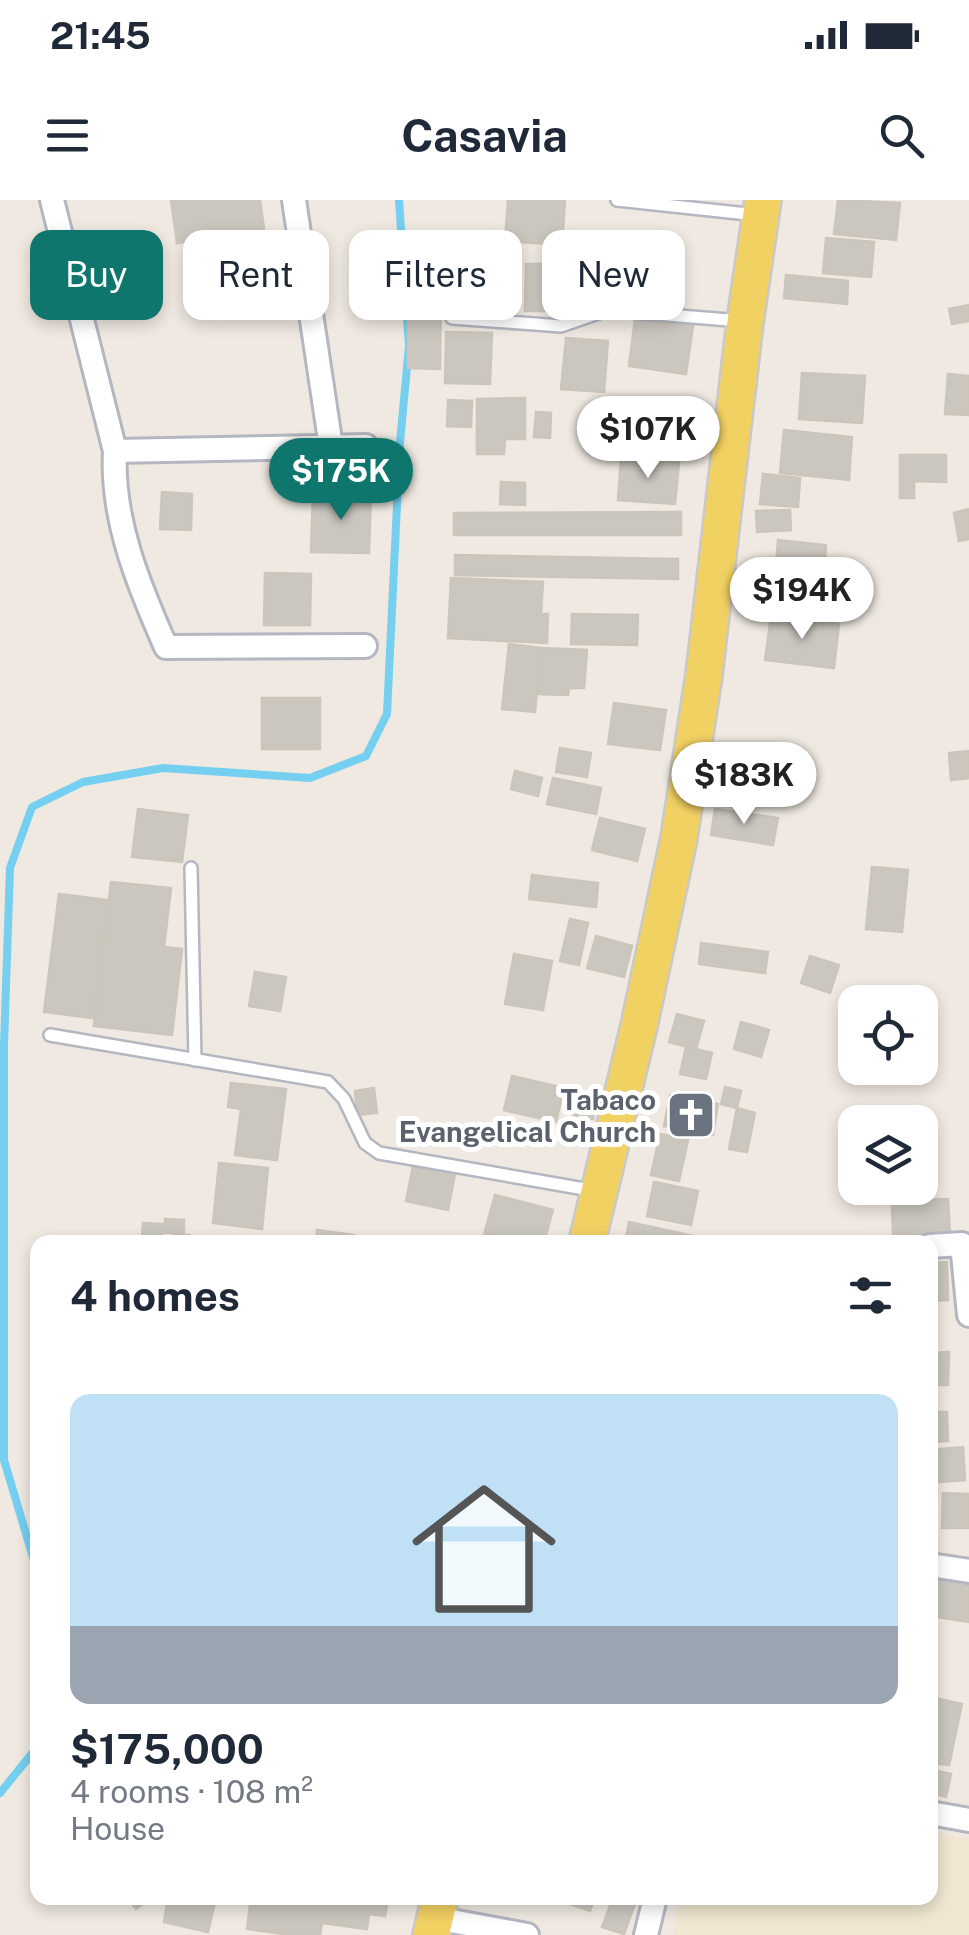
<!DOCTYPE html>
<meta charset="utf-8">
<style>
:root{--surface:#fff;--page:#f6f6f7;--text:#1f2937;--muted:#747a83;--accent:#0f766e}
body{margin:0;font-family:"Public Sans",sans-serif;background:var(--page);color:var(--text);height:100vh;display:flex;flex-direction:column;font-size:38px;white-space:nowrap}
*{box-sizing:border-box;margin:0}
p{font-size:32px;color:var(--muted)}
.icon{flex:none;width:55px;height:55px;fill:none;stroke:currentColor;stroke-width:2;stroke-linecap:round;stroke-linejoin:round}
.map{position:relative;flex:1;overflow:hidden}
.panel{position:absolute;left:30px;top:1035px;width:908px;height:670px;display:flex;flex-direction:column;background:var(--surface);border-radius:20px;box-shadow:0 5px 15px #0003}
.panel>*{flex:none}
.guide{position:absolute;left:30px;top:30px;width:910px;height:90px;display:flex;gap:20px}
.buttons{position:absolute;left:838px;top:785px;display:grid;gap:20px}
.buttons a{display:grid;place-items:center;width:100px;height:100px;border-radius:20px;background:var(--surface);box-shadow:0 5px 15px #0003;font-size:50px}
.price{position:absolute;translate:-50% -85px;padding:0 22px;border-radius:35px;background:#fff;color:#222;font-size:32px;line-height:65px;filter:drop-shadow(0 2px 5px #0008)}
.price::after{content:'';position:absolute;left:50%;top:60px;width:30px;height:22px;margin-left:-15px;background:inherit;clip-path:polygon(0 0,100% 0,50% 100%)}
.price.current{background:var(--accent);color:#fff}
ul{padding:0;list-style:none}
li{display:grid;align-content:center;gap:20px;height:530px;padding:0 40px}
li span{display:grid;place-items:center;height:310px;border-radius:20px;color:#555}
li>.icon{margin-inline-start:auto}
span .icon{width:180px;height:180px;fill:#fffc;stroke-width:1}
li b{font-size:42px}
h2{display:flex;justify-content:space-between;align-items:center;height:120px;padding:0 40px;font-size:42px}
.pill{padding:0 35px;border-radius:20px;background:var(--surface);box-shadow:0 5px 15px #0003;font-size:35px;line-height:90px}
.pill.current{background:var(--accent);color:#fff}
.status{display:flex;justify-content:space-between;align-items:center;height:70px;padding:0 50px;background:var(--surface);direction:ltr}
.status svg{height:28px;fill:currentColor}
header{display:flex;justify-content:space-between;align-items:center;height:130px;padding:0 40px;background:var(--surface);font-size:45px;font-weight:700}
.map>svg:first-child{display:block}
</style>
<div class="status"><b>21:45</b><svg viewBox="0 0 49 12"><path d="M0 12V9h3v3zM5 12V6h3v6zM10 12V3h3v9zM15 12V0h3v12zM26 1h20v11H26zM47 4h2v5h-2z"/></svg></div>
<header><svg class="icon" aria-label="menu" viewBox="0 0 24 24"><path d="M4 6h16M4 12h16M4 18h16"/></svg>Casavia<svg class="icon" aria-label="search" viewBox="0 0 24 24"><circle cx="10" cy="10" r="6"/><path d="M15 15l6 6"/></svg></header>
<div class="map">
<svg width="969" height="1735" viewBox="0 0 969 1735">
<rect width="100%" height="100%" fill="#efe9e1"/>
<polygon fill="#f0e6d1" points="930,1632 969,1639 969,1735 673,1735 679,1698 930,1698"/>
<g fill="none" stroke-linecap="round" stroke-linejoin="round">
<g stroke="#75cff0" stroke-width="8">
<polyline points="38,1374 4,1260 4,845 10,668 32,607 83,582 163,568 310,578 366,556 387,514 400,242 409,146 399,0"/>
<polyline points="0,1593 38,1546"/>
</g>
</g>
<g fill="#cbc7bf" stroke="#cbc5ba" stroke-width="2.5">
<polygon points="171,0 260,0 264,29 177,43"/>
<polygon points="508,0 565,0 562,45 505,41"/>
<polygon points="838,0 900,3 896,40 834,34"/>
<polygon points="826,38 874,42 871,77 823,73"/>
<polygon points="574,51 607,54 602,99 569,95"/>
<polygon points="526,64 569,64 568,111 525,111"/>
<polygon points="786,75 848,81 847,104 784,98"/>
<polygon points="408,101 441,102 440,169 408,168"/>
<polygon points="969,105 969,121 952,124 949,109"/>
<polygon points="635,119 693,126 686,174 629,166"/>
<polygon points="446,132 492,133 490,184 445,183"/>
<polygon points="566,138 608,141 604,192 561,189"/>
<polygon points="802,173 865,176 862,223 799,219"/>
<polygon points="948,174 969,176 969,215 945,214"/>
<polygon points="525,198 525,239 505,239 504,254 477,254 477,199"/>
<polygon points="448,200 472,201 471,227 447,226"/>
<polygon points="604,201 617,201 616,219 603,219"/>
<polygon points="638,204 655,205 653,224 636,223"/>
<polygon points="655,205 698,211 692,246 650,239"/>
<polygon points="536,212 551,213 550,238 534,237"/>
<polygon points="784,230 852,237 849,280 780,273"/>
<polygon points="900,255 946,255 946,282 914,281 914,298 900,298"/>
<polygon points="621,259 679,263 675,304 618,300"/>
<polygon points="763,274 800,278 798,307 760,304"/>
<polygon points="501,282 525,283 525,305 500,304"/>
<polygon points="162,292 192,294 191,330 160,329"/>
<polygon points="313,293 371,294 369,353 311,352"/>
<polygon points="969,309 969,339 959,341 954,313"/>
<polygon points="790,310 791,330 757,332 756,311"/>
<polygon points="681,312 681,335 454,335 454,313"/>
<polygon points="778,340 826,345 824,371 776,366"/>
<polygon points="455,355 678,359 678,379 455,375"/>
<polygon points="747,368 776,371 772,402 743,399"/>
<polygon points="265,373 311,374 310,425 264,425"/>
<polygon points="451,378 543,382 541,414 548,414 547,443 448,438"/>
<polygon points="572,414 638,415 637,445 571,444"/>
<polygon points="771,416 839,424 834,468 765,460"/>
<polygon points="509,444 541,448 535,512 502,509"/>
<polygon points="541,448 587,450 584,488 569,488 568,495 539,494"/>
<rect x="262" y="498" width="58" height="51"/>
<polygon points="614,503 666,510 660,550 608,544"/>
<polygon points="560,548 591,553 587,577 556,572"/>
<polygon points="969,551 969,578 951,580 949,553"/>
<polygon points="723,564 772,569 770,590 720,585"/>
<polygon points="515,571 542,578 538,596 511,589"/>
<polygon points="553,578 601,588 596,614 547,604"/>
<polygon points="138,609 188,615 182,662 132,657"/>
<polygon points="715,609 778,618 773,645 711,635"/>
<polygon points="600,618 645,629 637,661 592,650"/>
<polygon points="872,667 908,670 902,732 866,729"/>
<polygon points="532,675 598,683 596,707 529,699"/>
<polygon points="111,682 171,688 164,747 182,749 172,835 94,826"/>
<polygon points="59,694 108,700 93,818 44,812"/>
<polygon points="570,719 588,723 579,765 560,761"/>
<polygon points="596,736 632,746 624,777 587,768"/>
<polygon points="701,743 768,752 765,773 699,764"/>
<polygon points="514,754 552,761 543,810 505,804"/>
<polygon points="810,756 839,765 830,793 801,783"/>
<polygon points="255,772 286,777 280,811 249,806"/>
<polygon points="677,814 704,821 696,849 669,842"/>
<polygon points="741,822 769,830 761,857 734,849"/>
<polygon points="686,847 712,853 706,879 680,874"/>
<polygon points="512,876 564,888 556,922 504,910"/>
<polygon points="231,883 286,889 277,960 235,955 241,909 228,907"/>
<polygon points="725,887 741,891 737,908 721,904"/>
<polygon points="374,888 377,913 357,915 355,891"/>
<polygon points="570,890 598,896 593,919 566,913"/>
<polygon points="670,895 718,904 713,935 664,926"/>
<polygon points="737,908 755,913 747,952 729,949"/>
<polygon points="660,934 688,940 679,981 651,975"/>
<polygon points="219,963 268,968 262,1029 213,1023"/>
<polygon points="413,966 455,974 448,1010 406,1001"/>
<polygon points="654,982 698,991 691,1025 647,1016"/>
<polygon points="495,995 553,1010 544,1042 482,1042"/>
<polygon points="948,999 950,1033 893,1036 892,1001"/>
<polygon points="165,1019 184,1020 184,1033 165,1033"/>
<polygon points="629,1022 721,1042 625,1042"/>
<polygon points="143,1023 163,1024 162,1036 142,1036"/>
<polygon points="317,1030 354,1035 353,1042 316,1042"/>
<polygon points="174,1035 189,1035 188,1042 174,1042"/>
<polygon points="947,1062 948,1100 930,1101 930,1063"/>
<polygon points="949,1152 948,1185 930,1185 930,1153"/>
<polygon points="930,1212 947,1212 948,1241 930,1242"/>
<polygon points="963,1247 965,1280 930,1283 930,1250"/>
<polygon points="930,1291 937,1291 935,1334 930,1334"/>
<polygon points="943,1293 969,1294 969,1328 942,1328"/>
<polygon points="935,1378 969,1384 969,1422 930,1416"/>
<polygon points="930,1497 962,1504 949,1565 934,1563 932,1573"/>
<polygon points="937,1571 951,1574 946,1597 932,1593"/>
<polygon points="127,1698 150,1698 136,1709"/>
<polygon points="168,1698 216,1698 208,1732 164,1722"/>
<polygon points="251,1698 388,1698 385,1716 369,1714 367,1729 322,1723 320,1735 291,1735 247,1729"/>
<polygon points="552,1698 595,1698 590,1711"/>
<polygon points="613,1698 637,1698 624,1734 602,1727"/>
</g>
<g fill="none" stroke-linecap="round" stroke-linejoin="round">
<g stroke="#b4b7c1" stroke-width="16">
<g id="lane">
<polyline points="617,0 757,15"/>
<polyline points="452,118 561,126 607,110 741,121"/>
<polyline points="191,668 195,860"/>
<polyline points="50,835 328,882 344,899 365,943 379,953 596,991"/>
</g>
</g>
<g stroke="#b4b7c1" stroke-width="28">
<g id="street">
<path d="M 52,0 L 115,251 C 111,319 139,386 166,447 L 365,446"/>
<polyline points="294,0 331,247"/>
<polyline points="115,251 366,246"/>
<polyline points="930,1046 962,1044 969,1115"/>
<polyline points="930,1365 969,1371"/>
<polyline points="930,1613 969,1620"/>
<polyline points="435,1718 527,1735"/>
<polyline points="646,1735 655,1698"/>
</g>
</g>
<g stroke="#c9c9c9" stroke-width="40">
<g id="primary">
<polyline points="587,1042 639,826 679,638 704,475 745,122 763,0"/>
<polyline points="431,1735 440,1698"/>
</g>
</g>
<use href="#lane" stroke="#fff" stroke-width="11"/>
<use href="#street" stroke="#fff" stroke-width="22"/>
<use href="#primary" stroke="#f2d163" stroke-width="35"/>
</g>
<defs>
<g id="church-square" transform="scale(2.5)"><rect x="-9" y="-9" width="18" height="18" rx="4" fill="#6b7280" stroke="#fff"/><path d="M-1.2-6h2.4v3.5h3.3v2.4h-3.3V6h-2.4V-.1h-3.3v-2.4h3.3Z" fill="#fff"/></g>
</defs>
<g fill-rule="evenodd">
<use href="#church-square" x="691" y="915"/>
</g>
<g text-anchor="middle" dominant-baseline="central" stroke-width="10" stroke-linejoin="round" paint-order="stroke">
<g font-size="28" font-weight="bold" fill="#5b616d" stroke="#fff" text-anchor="end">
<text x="656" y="899">Tabaco<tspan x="656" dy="32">Evangelical Church</tspan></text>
</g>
</g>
</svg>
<div class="buttons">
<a><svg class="icon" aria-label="locate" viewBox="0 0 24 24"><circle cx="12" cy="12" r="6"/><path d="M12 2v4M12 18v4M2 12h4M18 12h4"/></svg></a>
<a><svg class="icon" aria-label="layers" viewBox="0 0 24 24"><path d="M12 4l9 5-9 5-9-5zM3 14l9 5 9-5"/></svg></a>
</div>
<b class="price" style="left:648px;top:281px">$107K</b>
<b class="price current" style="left:341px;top:323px">$175K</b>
<b class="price" style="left:802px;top:442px">$194K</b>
<b class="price" style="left:744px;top:627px">$183K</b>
<div class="guide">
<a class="pill current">Buy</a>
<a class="pill">Rent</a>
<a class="pill">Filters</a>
<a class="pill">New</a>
</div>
<section class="panel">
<h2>4 homes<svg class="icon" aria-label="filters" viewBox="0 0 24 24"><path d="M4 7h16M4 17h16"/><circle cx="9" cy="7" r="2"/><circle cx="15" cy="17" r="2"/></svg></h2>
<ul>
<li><span style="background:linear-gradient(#bfe0f5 75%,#9aa5b1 0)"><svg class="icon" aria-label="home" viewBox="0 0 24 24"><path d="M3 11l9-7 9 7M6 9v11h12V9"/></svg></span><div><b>$175,000</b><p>4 rooms · 108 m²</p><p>House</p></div></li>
</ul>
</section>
</div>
